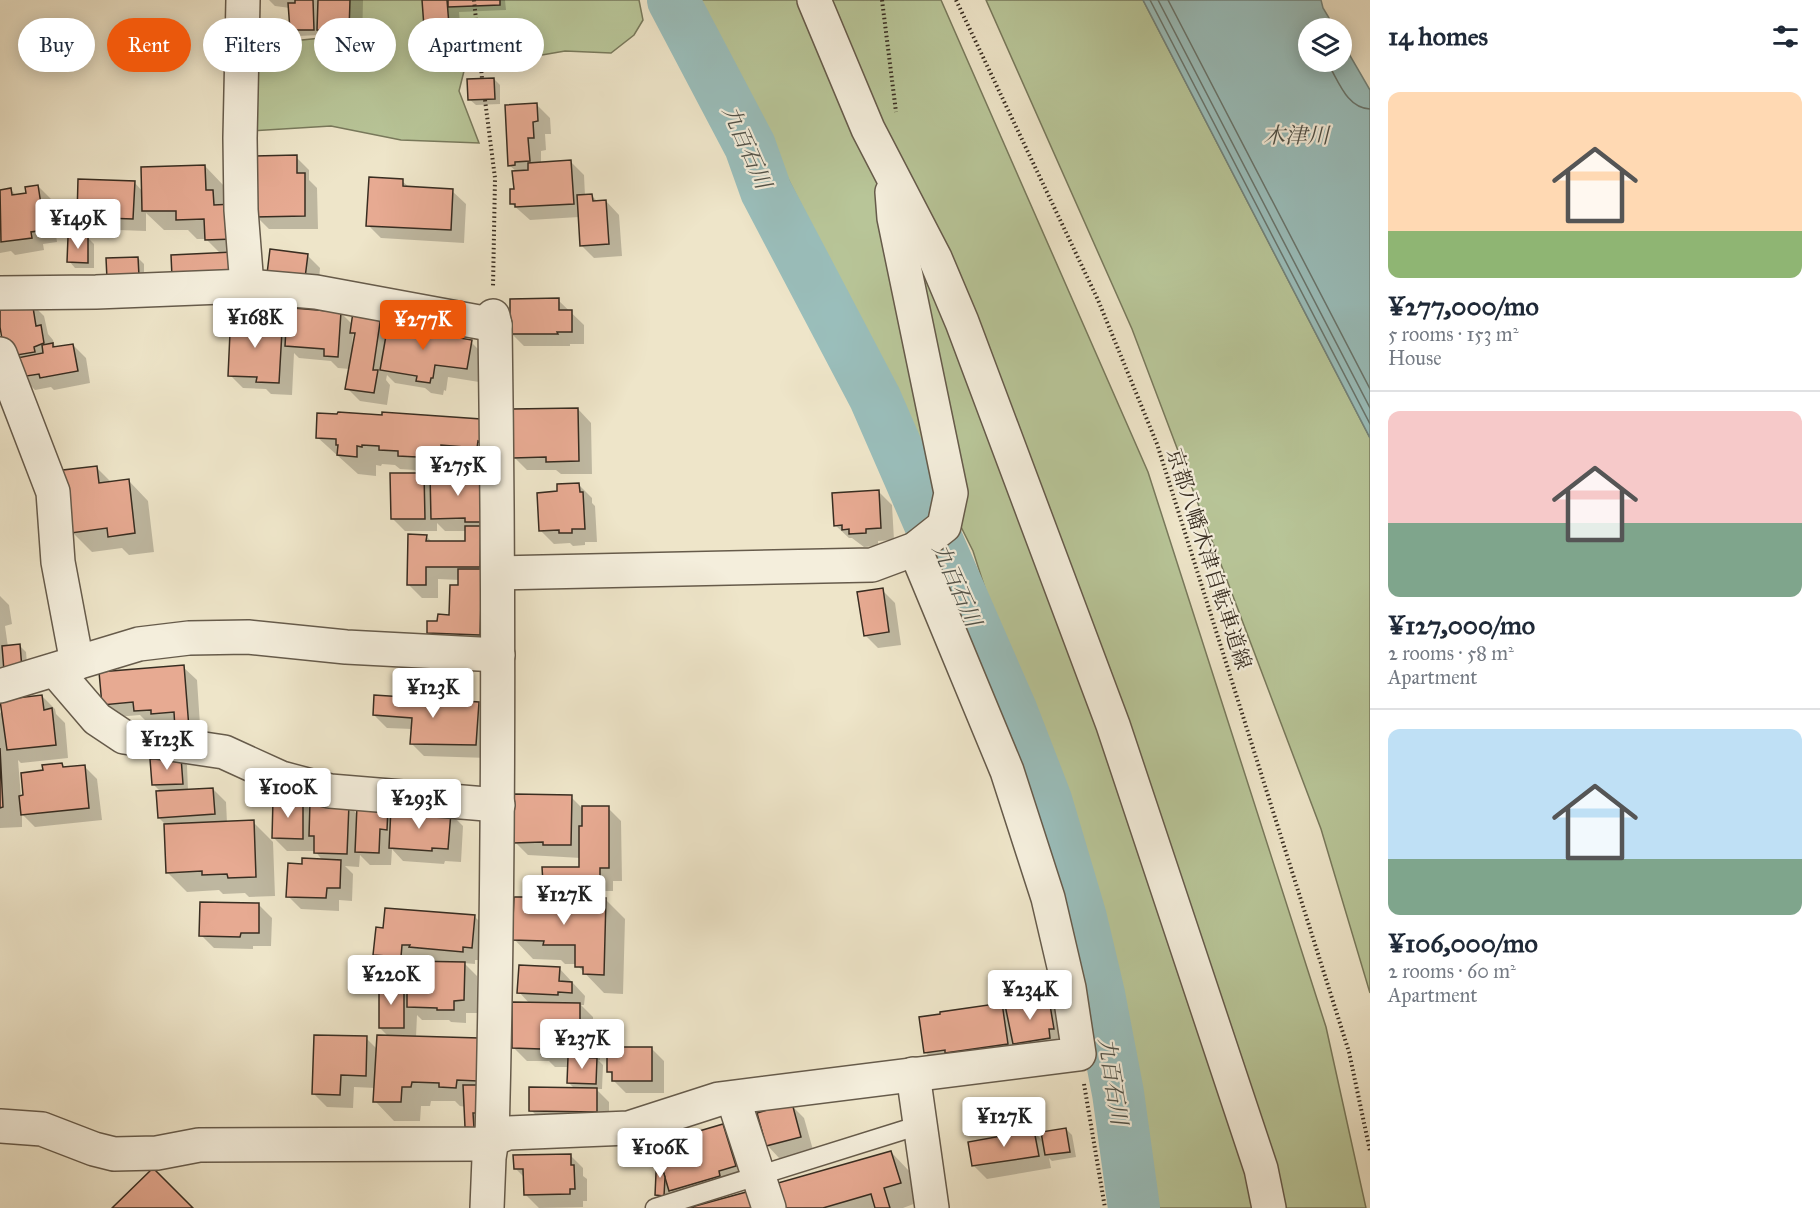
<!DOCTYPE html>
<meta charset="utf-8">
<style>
:root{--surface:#fff;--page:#f2f2f3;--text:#1f2937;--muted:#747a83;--line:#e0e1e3;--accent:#ea580c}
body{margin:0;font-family:"IM FELL Great Primer","Noto Serif JP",serif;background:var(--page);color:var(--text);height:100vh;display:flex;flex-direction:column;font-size:22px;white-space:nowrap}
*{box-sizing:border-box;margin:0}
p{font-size:20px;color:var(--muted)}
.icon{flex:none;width:33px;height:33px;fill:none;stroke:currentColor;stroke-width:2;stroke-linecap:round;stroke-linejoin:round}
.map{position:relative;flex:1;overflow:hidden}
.sheet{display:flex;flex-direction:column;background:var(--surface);width:450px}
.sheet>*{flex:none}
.top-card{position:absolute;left:18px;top:18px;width:570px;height:54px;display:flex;gap:12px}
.controls{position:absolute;left:1298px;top:18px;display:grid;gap:12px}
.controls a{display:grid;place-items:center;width:54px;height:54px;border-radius:50%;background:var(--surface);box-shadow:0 3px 15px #0003;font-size:30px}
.price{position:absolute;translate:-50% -51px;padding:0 14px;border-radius:6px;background:#fff;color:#222;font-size:20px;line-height:39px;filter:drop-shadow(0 2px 3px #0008)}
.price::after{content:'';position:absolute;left:50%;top:36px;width:18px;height:14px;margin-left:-9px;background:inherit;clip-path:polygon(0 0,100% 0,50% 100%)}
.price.on{background:var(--accent);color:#fff}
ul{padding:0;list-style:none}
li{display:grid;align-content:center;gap:12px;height:318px;padding:0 18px}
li+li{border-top:2px solid var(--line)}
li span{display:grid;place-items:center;height:186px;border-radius:12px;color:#555}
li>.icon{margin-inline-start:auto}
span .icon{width:108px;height:108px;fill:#fffc;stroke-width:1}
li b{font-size:26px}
h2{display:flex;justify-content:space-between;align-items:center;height:72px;padding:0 18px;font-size:26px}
.pill{padding:0 21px;border-radius:27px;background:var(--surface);box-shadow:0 3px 15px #0003;font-size:21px;line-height:54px}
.pill.on{background:var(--accent);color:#fff}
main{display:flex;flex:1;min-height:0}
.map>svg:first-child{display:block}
</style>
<main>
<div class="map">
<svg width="1370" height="1208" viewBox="0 0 1370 1208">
<rect width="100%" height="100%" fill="#eee5c9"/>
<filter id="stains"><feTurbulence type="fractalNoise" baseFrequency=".00333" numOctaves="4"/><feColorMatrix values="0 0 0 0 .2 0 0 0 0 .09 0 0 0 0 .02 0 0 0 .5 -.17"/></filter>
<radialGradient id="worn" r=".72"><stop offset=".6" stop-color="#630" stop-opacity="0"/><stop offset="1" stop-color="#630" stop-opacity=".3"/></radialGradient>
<g fill="#b8c598" stroke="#78795c" stroke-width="1.5">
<polygon points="329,0 639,0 643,20 634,35 611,53 565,51 513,60 466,63 459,91 479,143 401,140 331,126 248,131 250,76 260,52 292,41 331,37"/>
<polygon points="699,0 941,0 1148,472 1326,1027 1366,1208 1145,1208 1122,1055 1088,908 973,551"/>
<polygon points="986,0 1143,0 1370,438 1370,993 1321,829 1132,329"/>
</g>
<polygon fill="#9abebb" stroke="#73847d" stroke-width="1.5" points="1143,0 1321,0 1323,8 1335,28 1308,28 1308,62 1341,62 1341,40 1370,90 1370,438"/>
<g fill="#0003" fill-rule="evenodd">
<polygon points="269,0 363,0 362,44 331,43 320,31 320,35 298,36 291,30 290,8 275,6"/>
<polygon points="423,0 505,0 506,10 459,12 461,38 439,40 425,26"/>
<polygon points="494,79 500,85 500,104 476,105 469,99"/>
<polygon points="537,105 550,118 551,134 545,134 546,150 541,151 541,163 571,162 584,175 585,196 591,195 598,202 606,201 619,215 622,256 594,258 581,245 579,217 530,220 512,204 517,172 509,165"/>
<polygon points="296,157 309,170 309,180 317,188 318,229 269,229 256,216"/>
<polygon points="205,166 224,186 225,204 253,258 221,254 206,239 197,239 188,230 164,230 146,213 146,231 92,229 79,216 134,182 143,192"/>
<polygon points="402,181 410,188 452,191 466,204 464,243 381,238 368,225"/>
<polygon points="38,186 51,199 57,242 43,244 44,250 15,255 11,251 0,253 0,191 11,190 17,196 27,195"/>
<polygon points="88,238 94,244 94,268 75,268 69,261"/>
<polygon points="307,255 320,268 318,291 282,287"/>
<polygon points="138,258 144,264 144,282 107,259"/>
<polygon points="558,300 584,325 584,344 570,344 570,346 524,346 511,333"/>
<polygon points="31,303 44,316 48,334 53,340 55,347 73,345 86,358 90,383 54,390 51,387 35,390 22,377 0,323"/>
<path d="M 242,313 L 253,324 L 263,324 L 274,314 L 288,327 L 341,313 L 353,325 L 381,318 L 389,326 L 414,330 L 447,330 L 456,339 L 471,342 L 484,355 L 479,382 L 448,377 L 446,391 L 444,390 L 443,395 L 431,393 L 425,388 L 395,383 L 387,375 L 386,380 L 390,385 L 387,405 L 360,401 L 347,388 L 350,369 L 338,368 L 331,361 L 299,358 L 294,353 L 292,395 L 271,394 L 266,389 L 243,388 L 230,375 ZM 353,334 L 356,337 L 354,346 L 352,346 Z"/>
<polygon points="578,409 591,423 592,474 561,474 556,470 527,470 514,457"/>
<path d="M 481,420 L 496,466 L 460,464 L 460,468 L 457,469 L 456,471 L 451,471 L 451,473 L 436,472 L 436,476 L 483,475 L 492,648 L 441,646 L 428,633 L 439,622 L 450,616 L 459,587 L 460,580 L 438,579 L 438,598 L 422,598 L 409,585 L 426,536 L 432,542 L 467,542 L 467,531 L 445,531 L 437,523 L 437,531 L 405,531 L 392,518 L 419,475 L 415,470 L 400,469 L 395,465 L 382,464 L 381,466 L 376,465 L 376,476 L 358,474 L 317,437 ZM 424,475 L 432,476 L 432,482 Z"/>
<polygon points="97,468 112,483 129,481 148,501 154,552 129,555 122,548 92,552 72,532"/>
<polygon points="579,485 592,498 592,503 595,506 597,542 585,542 585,545 573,546 570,543 554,544 540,530 559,493"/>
<polygon points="879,492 892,505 894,540 878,541 878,546 864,547 852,538 849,538 835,525"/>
<polygon points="882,590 895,603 901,645 878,648 865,635"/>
<polygon points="0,596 9,605 12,624 5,626 8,647 20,646 26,652 28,675 0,681"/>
<polygon points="183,667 197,680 201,740 190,741 176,725 165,726 162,723 149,724 140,715 116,717 103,704"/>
<polygon points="42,696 55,709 56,714 65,723 68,758 21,763 18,760 21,797 25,796 44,772 62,765 65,768 84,766 97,779 102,820 35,827 22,814 22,827 0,828 0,712 4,716"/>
<polygon points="478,703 491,716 489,758 424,756 411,743 412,729 387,728 374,715"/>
<polygon points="181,759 187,765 188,791 213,789 226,802 227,823 253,822 273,842 275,896 249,897 245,893 223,894 219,890 187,892 167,872 165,824 159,818 161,792 154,785"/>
<polygon points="571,797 582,808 608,808 621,821 622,881 613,881 613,891 600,891 600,895 561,895 561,898 606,900 625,919 623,994 604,993 576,964 565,964 561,960 533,959 514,939 534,898 554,893 544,882 581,868 581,858 528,855 515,842"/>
<polygon points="302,801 311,810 348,805 358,815 358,807 450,813 463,826 461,862 445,861 444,864 403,861 392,849 391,865 370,865 360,855 359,867 345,866 353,874 352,901 339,900 339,911 301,909 288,896 303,865 323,861 315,851 287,851 274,838"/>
<polygon points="258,904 272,918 271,946 253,946 253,949 214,948 201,935"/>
<path d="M 475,917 L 488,930 L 485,960 L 475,960 L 475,964 L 464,963 L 477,976 L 477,1013 L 466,1013 L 466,1023 L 451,1022 L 449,1020 L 422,1020 L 417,1015 L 416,1037 L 479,1039 L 479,1133 L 473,1133 L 467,1127 L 466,1107 L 460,1106 L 455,1101 L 431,1101 L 430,1106 L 421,1106 L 420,1121 L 394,1121 L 375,1101 L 376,1088 L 354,1087 L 353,1108 L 327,1107 L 314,1094 L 366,1038 L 378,1050 L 389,1037 L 380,1028 L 404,987 L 409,992 L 409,969 L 388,968 L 375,955 ZM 415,957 L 433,961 L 433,963 L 414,963 Z"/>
<polygon points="559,968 585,996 584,1005 581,1005 593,1017 593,1045 600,1052 600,1060 598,1060 603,1065 602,1089 596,1089 609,1102 609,1124 544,1123 531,1110 575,1089 569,1083 569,1067 555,1067 549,1061 527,1061 514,1048 530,1004 519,992"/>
<polygon points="1049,1000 1062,1013 1066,1042 938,1065 925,1052 1002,1005 1008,1011"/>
<polygon points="651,1048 664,1061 664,1093 626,1093 613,1080 613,1076 609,1071"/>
<polygon points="791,1105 804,1118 813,1150 780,1159 767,1145"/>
<polygon points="723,1125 736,1138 748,1179 683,1203 670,1190 670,1201 663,1201 657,1194 658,1156 661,1158"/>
<polygon points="1066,1129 1072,1135 1076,1157 1052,1161 1049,1158 1051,1168 987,1179 974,1166 970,1143 1034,1132 1044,1142"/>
<polygon points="891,1152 910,1172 919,1202 903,1208 787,1208"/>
<polygon points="570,1155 583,1168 583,1176 587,1179 587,1201 583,1201 583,1207 539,1208 526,1195 525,1178 515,1168"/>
</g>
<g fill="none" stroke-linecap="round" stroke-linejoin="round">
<g stroke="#69766e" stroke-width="1.5">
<polyline points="1150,0 1370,424"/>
<polyline points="1158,0 1370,408"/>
<polyline points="1168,0 1370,389"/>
<path d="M 1327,62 C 1338,79 1346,108 1370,109"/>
</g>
<polyline stroke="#9abebb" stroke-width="52" points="673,0 750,146 766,191 875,398 1012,712 1046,800 1081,918 1099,994 1118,1093 1134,1208"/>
</g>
<g fill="#e7aa92" stroke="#382d21" stroke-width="1.5">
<polygon points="295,0 313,0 314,30 290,30 288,3 295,3"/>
<polygon points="318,0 350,0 349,31 317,30"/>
<polygon points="422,0 447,0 449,25 424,27"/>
<polygon points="448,0 500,0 500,5 448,7"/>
<polygon points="494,78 495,99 468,100 467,79"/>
<polygon points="537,103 538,121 533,122 534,138 528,138 530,161 515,162 515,165 508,166 505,105"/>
<polygon points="297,155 297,173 305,173 305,216 254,217 254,156"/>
<polygon points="571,160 574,204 515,207 515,204 510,204 510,189 514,189 512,171 528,170 528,163"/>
<polygon points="205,165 206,190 213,190 214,205 233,204 234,239 205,240 204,219 176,220 176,211 142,211 141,167"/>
<polygon points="369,177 403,179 403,186 453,189 451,230 366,226"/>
<polygon points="78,179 135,181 133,219 77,217"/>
<polygon points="38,185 45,230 31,232 32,238 1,242 0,190 11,188 12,195 26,193 25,187"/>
<polygon points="592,194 593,201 606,200 609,244 580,246 577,195"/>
<polygon points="68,237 88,237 88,263 67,262"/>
<polygon points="270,249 308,254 305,278 267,274"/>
<polygon points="233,252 234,274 172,277 171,255"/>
<polygon points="138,257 139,276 107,279 106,258"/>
<polygon points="559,298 559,310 572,310 572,332 557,332 558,334 510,334 510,299"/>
<polygon points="0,301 32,301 36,326 41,325 44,343 34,347 35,352 5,357 0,327"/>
<polygon points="293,308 341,312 338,357 324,356 324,349 285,346 287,311 292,312"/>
<polygon points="231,311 243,312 242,330 250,330 250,322 262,323 262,312 275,312 274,330 282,331 279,383 256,382 257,377 228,376"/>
<polygon points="353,312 381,316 373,370 378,370 374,393 345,389 355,333 350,333"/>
<polygon points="413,323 448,329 447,336 472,340 467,369 435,365 433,378 431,378 430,383 416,381 417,376 380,370 388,324 412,328"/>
<polygon points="53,343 53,347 73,344 78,371 40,378 39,374 20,377 17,358 43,353 42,345"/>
<polygon points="578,408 579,461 546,462 546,457 513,458 512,409"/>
<polygon points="338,412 382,415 382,412 481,419 480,442 478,441 477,448 441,445 441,449 438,449 437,452 432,452 431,454 417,453 417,457 398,456 398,451 379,450 379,446 362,445 362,447 357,446 357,457 337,455 338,445 336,445 336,439 316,438 317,413 337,414"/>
<polygon points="97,466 99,483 129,479 135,533 108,537 107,528 71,533 63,470"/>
<polygon points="390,473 424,473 425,519 391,519"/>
<polygon points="483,473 484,522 465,522 465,518 431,519 430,474"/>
<polygon points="579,483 580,492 583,492 585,529 572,529 572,533 559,533 559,530 539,531 537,493 557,491 557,484"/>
<polygon points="879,490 881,528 866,529 866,533 849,534 849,529 842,530 842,525 834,526 832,493"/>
<polygon points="465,526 481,526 480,567 426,567 426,585 407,585 408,534 427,535 426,541 465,541"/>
<polygon points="458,569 482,569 480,635 427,633 427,621 437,621 438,614 449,615 450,585 458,585"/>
<polygon points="883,588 889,632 864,636 857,592"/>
<polygon points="20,644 22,669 4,671 2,646"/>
<polygon points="184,665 189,728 175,729 174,712 151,714 151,710 134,711 133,702 102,705 99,672"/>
<polygon points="42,695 44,710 52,708 56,745 7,750 0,700"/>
<polygon points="374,695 479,702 476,745 410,744 412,718 373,715"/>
<polygon points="0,748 3,807 0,808"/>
<polygon points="181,757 183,784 152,785 150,759"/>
<polygon points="62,763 63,767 85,765 89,808 21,815 19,796 23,795 21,773 43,770 42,765"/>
<polygon points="213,788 215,814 158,818 156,791"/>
<polygon points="514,794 572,795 571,845 543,845 543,842 513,843"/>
<polygon points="273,799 303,799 303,839 272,838"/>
<polygon points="310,802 349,804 347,854 314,853 314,836 309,836"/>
<polygon points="357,806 388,807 387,830 380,829 379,853 355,852"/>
<polygon points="582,806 609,806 609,868 600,868 600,878 587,878 587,883 543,883 542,867 579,867 579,826 582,826"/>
<polygon points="391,808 451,812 448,849 432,848 432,851 389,848"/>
<polygon points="254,820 256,877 228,878 227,874 202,875 202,871 166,873 164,824"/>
<polygon points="302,858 341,860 340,888 327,888 326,898 286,897 288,863 302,864"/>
<polygon points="533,891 556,891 556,896 606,898 604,975 583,974 583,967 575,967 575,945 543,945 544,941 512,940 514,897 533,897"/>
<polygon points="200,902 259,903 259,933 241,933 240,937 199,936"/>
<polygon points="385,908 475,915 472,948 463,947 463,952 409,947 410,945 402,945 401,957 373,955 376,927 383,928"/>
<polygon points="407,961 465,962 464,1000 454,1001 454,1010 437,1010 437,1008 407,1007"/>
<polygon points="519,965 560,967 559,981 572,982 572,993 558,992 558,995 517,993"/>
<polygon points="379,984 404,985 404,1028 379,1028"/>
<polygon points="1049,999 1054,1029 1049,1029 1050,1038 1013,1044 1005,1005"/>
<polygon points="512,1002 580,1003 580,1038 588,1037 588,1048 561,1048 561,1055 541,1054 541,1049 512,1048"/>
<polygon points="1002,1003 1008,1044 945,1053 945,1050 924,1053 919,1017 940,1014 940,1012"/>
<polygon points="314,1035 367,1036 366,1076 341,1075 340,1095 312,1094"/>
<polygon points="377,1035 479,1038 478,1081 457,1080 456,1088 439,1087 439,1083 412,1082 411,1087 402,1087 401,1102 373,1102"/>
<polygon points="607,1047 652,1047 652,1081 612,1081 612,1072 607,1072"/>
<polygon points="568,1057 597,1058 596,1084 567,1083"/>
<polygon points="463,1085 478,1085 478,1113 473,1113 474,1128 465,1127"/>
<polygon points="529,1087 597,1088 597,1112 529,1111"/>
<polygon points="792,1103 801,1137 766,1146 757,1113"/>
<polygon points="723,1124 736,1166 719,1171 720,1176 669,1191 655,1144"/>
<polygon points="1066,1128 1070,1152 1045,1155 1041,1132"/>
<polygon points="1034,1130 1039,1156 972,1166 968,1142"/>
<polygon points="657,1151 665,1177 664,1196 655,1195"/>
<polygon points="891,1151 901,1183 884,1188 890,1208 875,1208 871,1194 823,1208 785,1208 778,1183"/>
<polygon points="571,1154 571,1165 574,1165 575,1189 570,1189 570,1194 524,1195 523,1169 514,1169 513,1155"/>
<polygon points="153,1168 193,1208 112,1208"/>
<polygon points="750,1191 755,1208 688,1208"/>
</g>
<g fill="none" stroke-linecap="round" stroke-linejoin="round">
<g stroke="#665b4b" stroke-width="21">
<polyline id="service" points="655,1208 920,1125"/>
</g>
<g stroke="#665b4b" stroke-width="36">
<g id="minor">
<polyline points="243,0 240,138 241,210 247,286"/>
<polyline points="814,0 868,129 935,258 962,322 1113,725 1261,1169 1269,1208"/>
<polyline points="0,293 96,292 247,286 316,292 495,325"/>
<polyline points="0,354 53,492 58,562 77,663"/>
<polyline points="498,573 872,565 915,549 944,526 951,493 894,218 892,192"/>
<polyline points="55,670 97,719 124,737 224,752 281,778 330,791 498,805"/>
<polyline points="0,686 139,644 189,638 248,637 346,647 498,655"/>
<polyline points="913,1074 932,1208"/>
<polyline points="733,1098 769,1208"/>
<polyline points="0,1126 42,1129 94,1149 114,1154 157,1153 199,1145 479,1144 508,1133 629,1128 719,1099 1079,1054 1069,988 1048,898 1007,771 915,549"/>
<path d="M 487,1208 L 489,1158 L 492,1139 C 499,868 499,597 495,325 L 493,316"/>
</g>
</g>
<g stroke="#382d21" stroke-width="4" stroke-dasharray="1.5 3" stroke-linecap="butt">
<polyline points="474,0 482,78"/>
<polyline points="882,0 896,112"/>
<polyline points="956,0 1098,300 1157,444 1349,1052 1370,1151"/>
<polyline points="485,100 495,178 493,287"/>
<polyline points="1084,1084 1105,1208"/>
</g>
<use href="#service" stroke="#f4eedc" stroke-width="18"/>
<use href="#minor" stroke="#f4eedc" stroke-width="33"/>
</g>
<g text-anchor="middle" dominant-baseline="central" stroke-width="4.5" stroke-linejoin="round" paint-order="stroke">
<g font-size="21" fill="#382d21" stroke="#f4eedc">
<text transform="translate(1209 559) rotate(72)">京都八幡木津自転車道線</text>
</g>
<g font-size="22" font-style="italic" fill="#505148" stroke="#f4eedc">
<text x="1296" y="135">木津川</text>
<text transform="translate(747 147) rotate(66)">九百石川</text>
<text transform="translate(957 585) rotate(66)">九百石川</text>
<text transform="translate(1113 1081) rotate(81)">九百石川</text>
</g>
</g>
<rect width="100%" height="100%" filter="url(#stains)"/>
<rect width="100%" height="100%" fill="url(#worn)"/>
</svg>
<div class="controls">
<a><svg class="icon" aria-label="layers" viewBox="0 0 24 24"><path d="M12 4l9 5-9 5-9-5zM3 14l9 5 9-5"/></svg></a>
</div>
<b class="price" style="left:78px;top:250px">¥149K</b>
<b class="price" style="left:255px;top:349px">¥168K</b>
<b class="price on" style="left:423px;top:351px">¥277K</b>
<b class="price" style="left:458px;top:497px">¥275K</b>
<b class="price" style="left:433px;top:719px">¥123K</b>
<b class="price" style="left:167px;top:771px">¥123K</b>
<b class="price" style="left:288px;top:819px">¥100K</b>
<b class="price" style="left:419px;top:830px">¥293K</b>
<b class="price" style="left:564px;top:926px">¥127K</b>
<b class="price" style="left:391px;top:1006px">¥220K</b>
<b class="price" style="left:1030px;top:1021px">¥234K</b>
<b class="price" style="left:582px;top:1070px">¥237K</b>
<b class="price" style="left:1004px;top:1148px">¥127K</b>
<b class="price" style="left:660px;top:1179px">¥106K</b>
<div class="top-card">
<a class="pill">Buy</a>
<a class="pill on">Rent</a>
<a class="pill">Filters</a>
<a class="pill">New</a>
<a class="pill">Apartment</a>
</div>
</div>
<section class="sheet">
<h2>14 homes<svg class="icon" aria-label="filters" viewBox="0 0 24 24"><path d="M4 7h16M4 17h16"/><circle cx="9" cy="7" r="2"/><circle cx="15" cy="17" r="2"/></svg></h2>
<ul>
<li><span style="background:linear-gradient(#ffd9b3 75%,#8fb573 0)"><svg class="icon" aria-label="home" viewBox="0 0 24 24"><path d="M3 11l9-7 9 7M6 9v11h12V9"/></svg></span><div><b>¥277,000/mo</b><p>5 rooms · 153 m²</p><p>House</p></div></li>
<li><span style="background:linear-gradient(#f6c9c9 60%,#7fa58c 0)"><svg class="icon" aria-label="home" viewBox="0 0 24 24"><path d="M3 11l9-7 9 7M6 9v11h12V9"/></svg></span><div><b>¥127,000/mo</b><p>2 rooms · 58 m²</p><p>Apartment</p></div></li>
<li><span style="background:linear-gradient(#bfe0f5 70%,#7fa58c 0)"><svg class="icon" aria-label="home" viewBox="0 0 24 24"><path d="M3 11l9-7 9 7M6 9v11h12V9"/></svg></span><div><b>¥106,000/mo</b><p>2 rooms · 60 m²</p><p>Apartment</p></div></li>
</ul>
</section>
</main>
